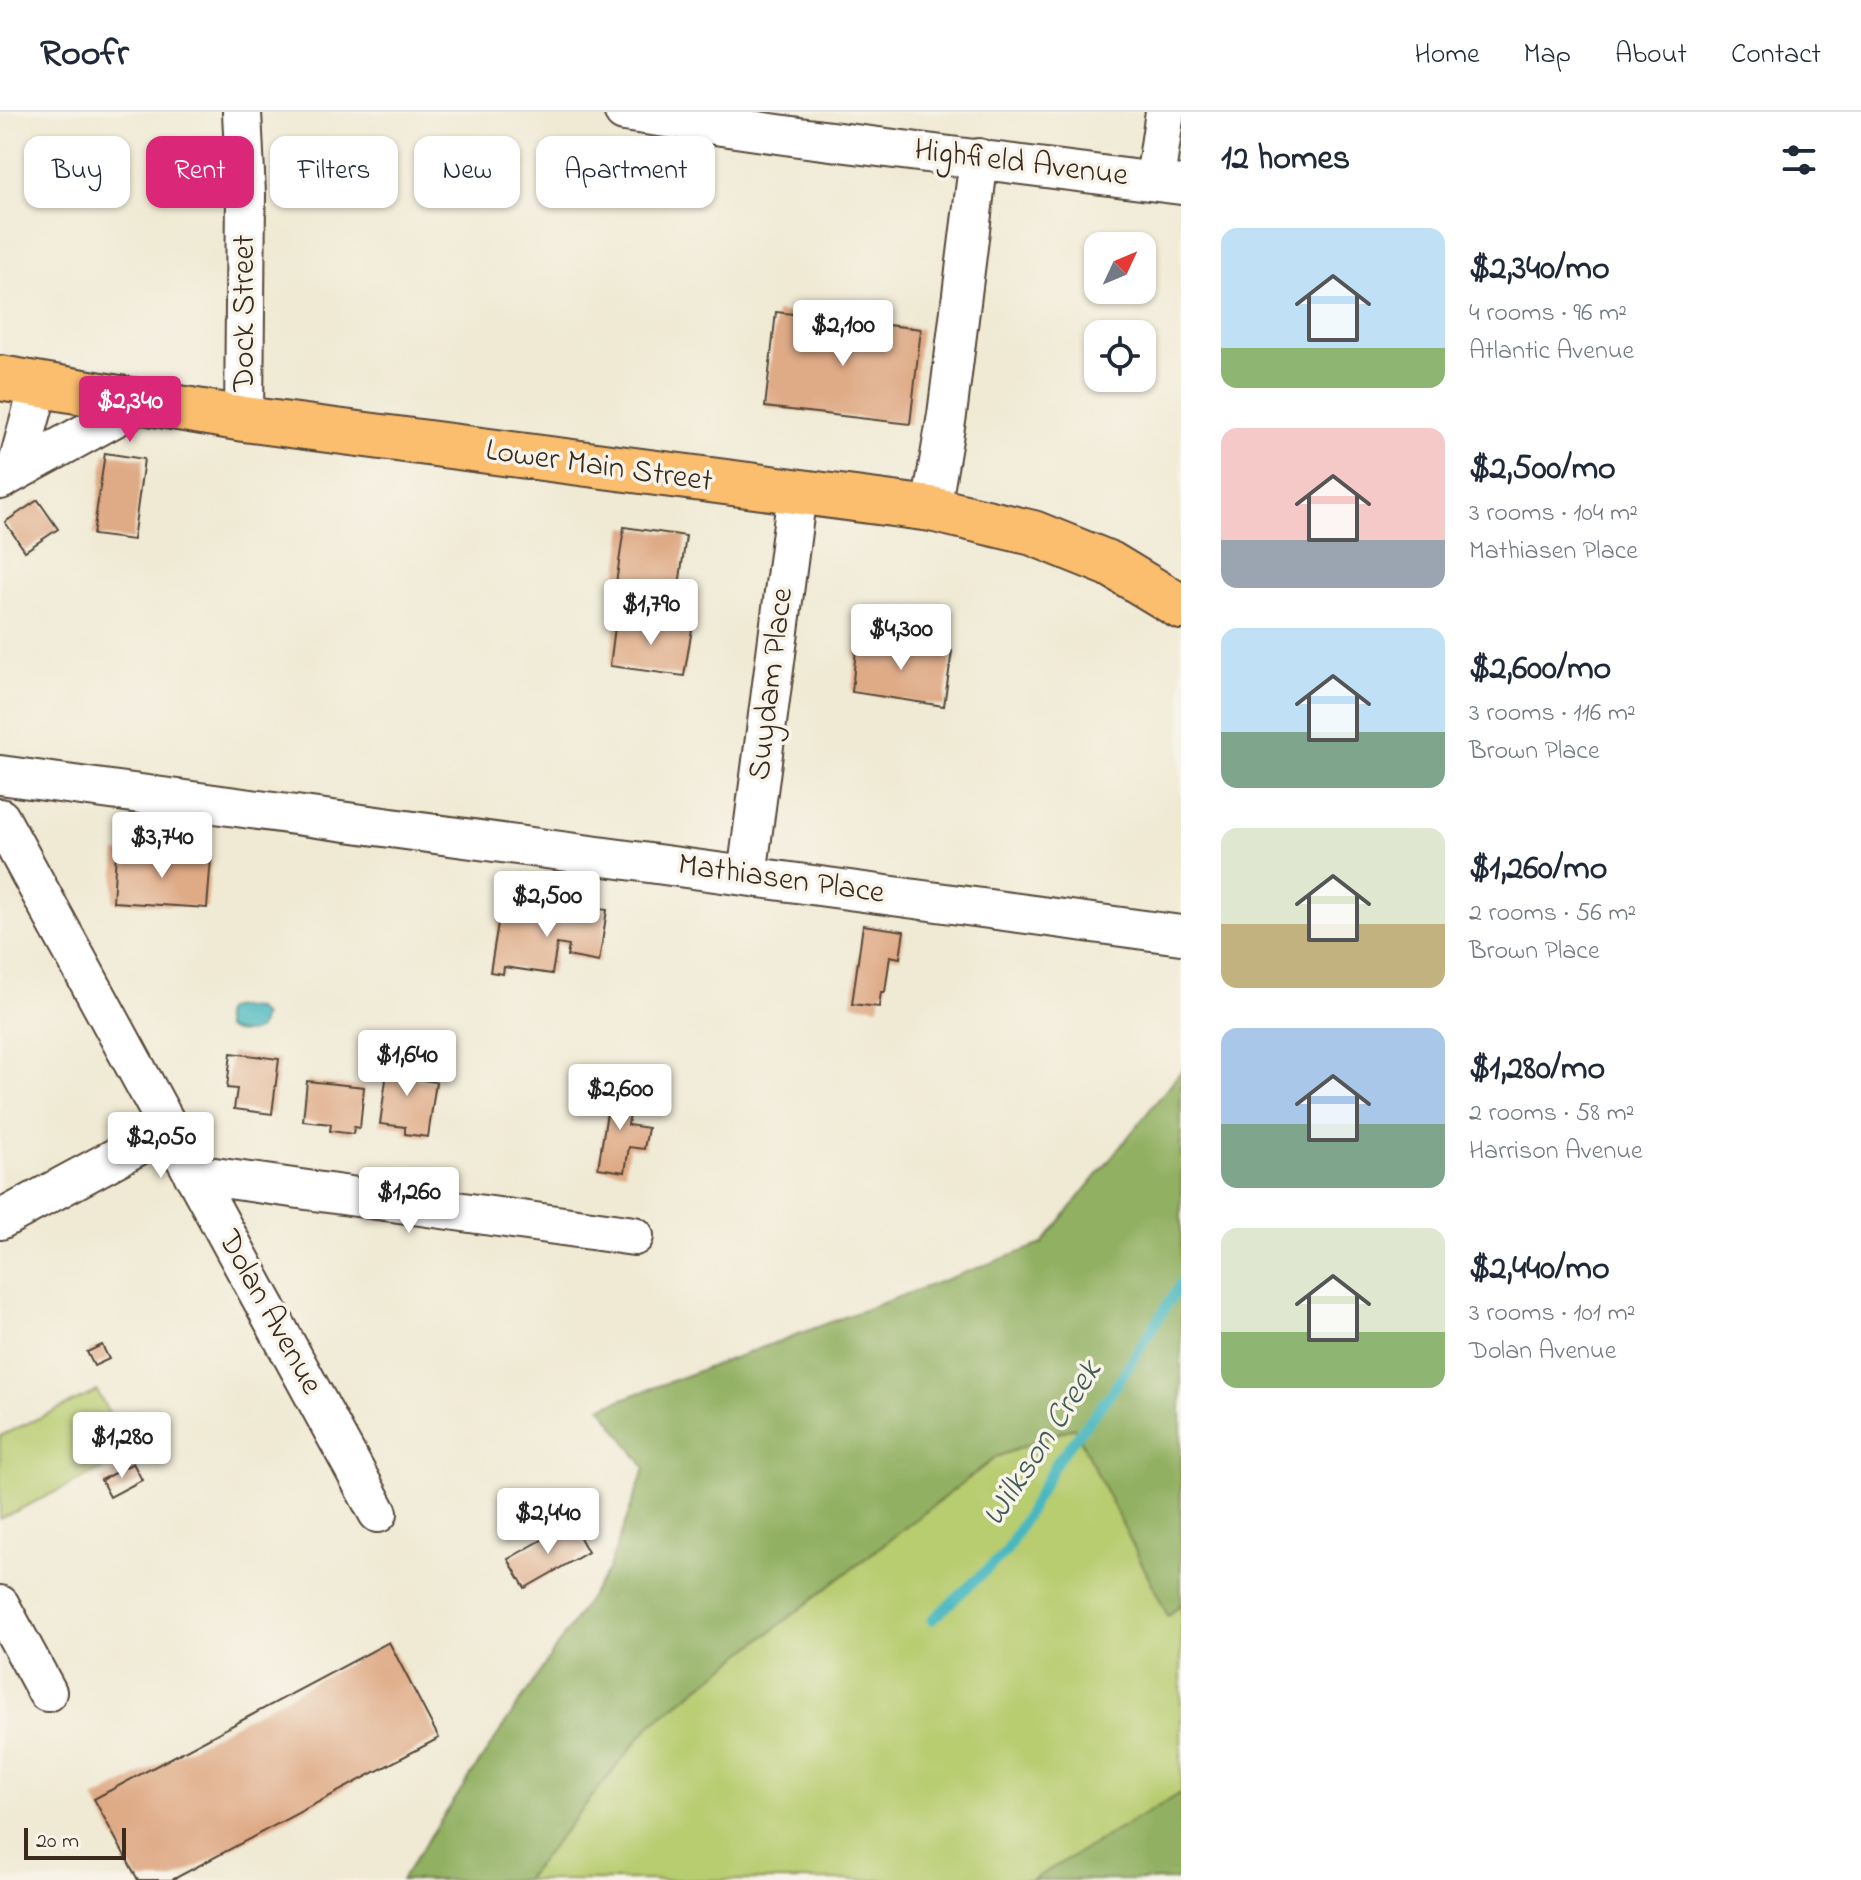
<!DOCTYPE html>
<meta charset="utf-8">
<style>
:root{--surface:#fff;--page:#f6f6f7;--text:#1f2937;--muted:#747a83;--line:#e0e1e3;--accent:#db2777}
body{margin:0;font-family:"Indie Flower",sans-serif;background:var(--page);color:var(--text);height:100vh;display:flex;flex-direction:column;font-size:30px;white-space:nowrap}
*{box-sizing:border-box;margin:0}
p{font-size:26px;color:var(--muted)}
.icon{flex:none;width:44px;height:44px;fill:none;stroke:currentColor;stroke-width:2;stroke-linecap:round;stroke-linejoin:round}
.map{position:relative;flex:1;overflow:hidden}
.panel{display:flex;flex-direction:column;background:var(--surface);width:680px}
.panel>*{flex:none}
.hud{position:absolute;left:24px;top:24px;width:760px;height:72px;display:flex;gap:16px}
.needle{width:52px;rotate:46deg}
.buttons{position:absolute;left:1084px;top:120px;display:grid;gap:16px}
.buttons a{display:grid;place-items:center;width:72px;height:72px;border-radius:16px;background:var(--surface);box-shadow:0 2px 6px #0004;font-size:40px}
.scale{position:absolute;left:24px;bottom:20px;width:102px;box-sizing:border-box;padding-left:8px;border:4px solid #3b2a1e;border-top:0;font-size:22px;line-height:28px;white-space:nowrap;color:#3b2a1e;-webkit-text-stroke:6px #f7f3e8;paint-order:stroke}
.price{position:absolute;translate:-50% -68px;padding:0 18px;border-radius:8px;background:#fff;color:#222;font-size:26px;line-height:52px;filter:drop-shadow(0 2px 4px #0008)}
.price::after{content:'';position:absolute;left:50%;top:48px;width:24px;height:18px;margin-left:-12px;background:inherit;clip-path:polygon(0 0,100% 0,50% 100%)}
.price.selected{background:var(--accent);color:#fff}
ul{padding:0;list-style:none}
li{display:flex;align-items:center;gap:24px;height:200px;padding:0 40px}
li span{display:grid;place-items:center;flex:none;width:224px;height:160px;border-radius:16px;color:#555}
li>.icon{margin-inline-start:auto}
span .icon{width:96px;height:96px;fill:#fffc;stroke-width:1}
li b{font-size:34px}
h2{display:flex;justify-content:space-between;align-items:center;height:96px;padding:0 40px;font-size:34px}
.tag{padding:0 28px;border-radius:16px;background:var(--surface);box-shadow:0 2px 6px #0004;font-size:28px;line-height:72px}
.tag.selected{background:var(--accent);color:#fff}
header{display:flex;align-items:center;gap:48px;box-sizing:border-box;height:112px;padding:0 40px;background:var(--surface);border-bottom:2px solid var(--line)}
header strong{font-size:38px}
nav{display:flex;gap:44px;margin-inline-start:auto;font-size:28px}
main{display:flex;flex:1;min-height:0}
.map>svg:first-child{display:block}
</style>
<header>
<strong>Roofr</strong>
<nav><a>Home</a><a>Map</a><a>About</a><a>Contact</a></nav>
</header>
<main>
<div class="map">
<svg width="1181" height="1768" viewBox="0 0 1181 1768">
<rect width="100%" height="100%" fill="#f7f3e8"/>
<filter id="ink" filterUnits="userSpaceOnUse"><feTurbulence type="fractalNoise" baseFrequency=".0125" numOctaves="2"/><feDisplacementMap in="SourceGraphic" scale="16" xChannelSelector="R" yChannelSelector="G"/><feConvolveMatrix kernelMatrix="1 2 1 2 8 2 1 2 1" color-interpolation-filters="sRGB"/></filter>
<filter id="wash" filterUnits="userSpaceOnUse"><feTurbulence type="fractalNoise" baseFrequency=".006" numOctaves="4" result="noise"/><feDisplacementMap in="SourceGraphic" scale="32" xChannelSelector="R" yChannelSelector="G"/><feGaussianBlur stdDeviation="1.8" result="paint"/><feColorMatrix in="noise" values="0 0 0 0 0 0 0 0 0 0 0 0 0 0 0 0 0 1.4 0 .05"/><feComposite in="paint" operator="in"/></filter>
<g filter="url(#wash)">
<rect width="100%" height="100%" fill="#f0ead4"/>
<g fill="#b8cc70" stroke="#7a7b47" stroke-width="2">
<polygon points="97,1279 131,1343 0,1407 0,1324"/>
<polygon points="1075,1315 1168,1503 1181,1492 1181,1681 1032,1768 525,1768 649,1614 996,1345"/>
</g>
<g fill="#92b062" stroke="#666d40" stroke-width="2">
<polygon points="1181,959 1181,1492 1168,1504 1074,1315 996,1345 649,1614 525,1768 401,1768 608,1458 645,1356 601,1295 1042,1132"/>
<polygon points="1181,1681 1181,1768 1032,1768"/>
</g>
<path fill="#48b8bf" stroke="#42716e" stroke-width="2" d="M 234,895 L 256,897 L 263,904 L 259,917 C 250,923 234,922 225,916 L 223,903 L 226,897 Z"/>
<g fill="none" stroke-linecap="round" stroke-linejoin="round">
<polyline stroke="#48b8bf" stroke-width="10" points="932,1508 1006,1440 1057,1349 1112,1280 1181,1171"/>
</g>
<g id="blocks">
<g fill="#dfaa86">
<polygon points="776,200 921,217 910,312 765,295"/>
<polygon points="105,341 144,347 133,428 93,423"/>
<polygon points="38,388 58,417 25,439 5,410"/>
<polygon points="624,415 686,424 676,495 614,486"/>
<polygon points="616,507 692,517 684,564 610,554"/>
<polygon points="857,526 952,539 944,594 852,580"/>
<polygon points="116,740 211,746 207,796 113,790"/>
<polygon points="572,792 607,798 599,850 567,844 569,834 557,832 552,862 504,855 503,862 490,860 500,799 569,810"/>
<polygon points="863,813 904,819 900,846 890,844 885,880 881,880 879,895 852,892"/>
<polygon points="231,941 279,947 272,1002 234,997 237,977 227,976"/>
<polygon points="389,945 417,948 415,967 436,970 428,1025 405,1022 405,1015 380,1012"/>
<polygon points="307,969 364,975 360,1016 354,1015 353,1022 330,1019 331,1012 303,1009"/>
<polygon points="611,976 634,979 628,1013 648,1016 644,1037 629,1035 625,1060 598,1056"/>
<polygon points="102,1233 109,1247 94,1254 87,1240"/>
<polygon points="148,1313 154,1326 139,1332 133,1320"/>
<polygon points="133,1351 142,1368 110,1385 101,1368"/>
<polygon points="572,1411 588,1440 525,1476 508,1447"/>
<polygon points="389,1530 439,1626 172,1768 138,1768 94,1687"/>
</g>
</g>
</g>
<g filter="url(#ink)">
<use href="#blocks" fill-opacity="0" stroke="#564739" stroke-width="2"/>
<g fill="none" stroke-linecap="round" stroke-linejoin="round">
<g stroke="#564739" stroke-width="42">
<g id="minor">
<polyline points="242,0 246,82 244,307"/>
<polyline points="624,0 799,25 1181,73"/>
<polyline points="1155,68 1165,0"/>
<polyline points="16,359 39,274"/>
<polyline points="0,368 143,290"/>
<polyline points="931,397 947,303 979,46"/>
<polyline points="0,663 1181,823"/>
<polyline points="0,706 378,1401"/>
<polyline points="747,764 797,381"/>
<polyline points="193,1062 634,1124"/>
<polyline points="0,1108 169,1017"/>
<polyline points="0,1493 47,1580"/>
</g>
</g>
<g stroke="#564739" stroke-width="48">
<polyline id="major" points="0,266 244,307 931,397 1033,421 1110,452 1181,495"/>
</g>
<use href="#minor" stroke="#fff" stroke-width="38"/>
<use href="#major" stroke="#fbbe6e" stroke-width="44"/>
</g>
</g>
<g text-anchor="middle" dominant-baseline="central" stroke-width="7" stroke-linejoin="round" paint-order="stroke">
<g font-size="32" fill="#3b2a1e" stroke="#f7f3e8">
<text transform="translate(1021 52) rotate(7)">Highfield Avenue</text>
<text transform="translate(245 201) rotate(-90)">Dock Street</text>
<text transform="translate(599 355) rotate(8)">Lower Main Street</text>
<text transform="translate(772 572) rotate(-83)">Suydam Place</text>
<text transform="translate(781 768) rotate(8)">Mathiasen Place</text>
<text transform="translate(269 1201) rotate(61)">Dolan Avenue</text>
</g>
<g font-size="34" font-style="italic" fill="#405c56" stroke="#f7f3e8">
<text transform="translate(1043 1332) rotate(-57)">Wilkson Creek</text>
</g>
</g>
</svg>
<div class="buttons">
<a><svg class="needle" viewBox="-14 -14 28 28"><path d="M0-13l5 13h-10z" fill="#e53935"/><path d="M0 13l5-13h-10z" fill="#747a83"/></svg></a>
<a><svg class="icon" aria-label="locate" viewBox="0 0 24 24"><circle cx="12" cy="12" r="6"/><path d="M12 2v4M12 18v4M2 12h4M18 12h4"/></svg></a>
</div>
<div class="scale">20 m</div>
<b class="price" style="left:843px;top:256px">$2,100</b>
<b class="price selected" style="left:130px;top:332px">$2,340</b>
<b class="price" style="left:651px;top:535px">$1,790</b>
<b class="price" style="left:901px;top:560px">$4,300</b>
<b class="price" style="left:162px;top:768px">$3,740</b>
<b class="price" style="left:547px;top:827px">$2,500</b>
<b class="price" style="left:407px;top:986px">$1,640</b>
<b class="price" style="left:620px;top:1020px">$2,600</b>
<b class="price" style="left:161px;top:1068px">$2,050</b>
<b class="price" style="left:409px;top:1123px">$1,260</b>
<b class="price" style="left:122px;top:1368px">$1,280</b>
<b class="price" style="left:548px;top:1444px">$2,440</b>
<div class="hud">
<a class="tag">Buy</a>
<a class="tag selected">Rent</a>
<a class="tag">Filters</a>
<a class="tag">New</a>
<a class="tag">Apartment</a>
</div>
</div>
<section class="panel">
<h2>12 homes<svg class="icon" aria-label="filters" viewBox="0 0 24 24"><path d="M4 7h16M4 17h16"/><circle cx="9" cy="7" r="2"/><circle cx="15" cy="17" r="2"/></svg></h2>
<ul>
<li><span style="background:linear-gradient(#bfe0f5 75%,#8fb573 0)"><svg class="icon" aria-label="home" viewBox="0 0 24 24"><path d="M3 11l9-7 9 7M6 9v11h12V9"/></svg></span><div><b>$2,340/mo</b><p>4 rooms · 96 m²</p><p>Atlantic Avenue</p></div></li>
<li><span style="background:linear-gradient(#f6c9c9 70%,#9aa5b1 0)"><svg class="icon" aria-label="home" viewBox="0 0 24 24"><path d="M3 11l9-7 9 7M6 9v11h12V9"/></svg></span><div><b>$2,500/mo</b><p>3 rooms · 104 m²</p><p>Mathiasen Place</p></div></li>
<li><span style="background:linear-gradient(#bfe0f5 65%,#7fa58c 0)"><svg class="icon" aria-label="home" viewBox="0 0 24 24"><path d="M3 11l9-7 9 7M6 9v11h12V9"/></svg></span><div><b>$2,600/mo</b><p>3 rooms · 116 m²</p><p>Brown Place</p></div></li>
<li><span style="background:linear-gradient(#dfe7d0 60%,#c2b280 0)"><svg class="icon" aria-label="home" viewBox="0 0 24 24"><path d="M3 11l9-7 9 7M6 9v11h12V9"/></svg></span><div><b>$1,260/mo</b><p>2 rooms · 56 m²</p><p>Brown Place</p></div></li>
<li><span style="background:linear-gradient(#a9c7e8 60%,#7fa58c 0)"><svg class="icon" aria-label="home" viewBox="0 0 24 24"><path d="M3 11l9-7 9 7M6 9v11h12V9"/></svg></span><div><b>$1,280/mo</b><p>2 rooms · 58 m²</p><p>Harrison Avenue</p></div></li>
<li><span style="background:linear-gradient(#dfe7d0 65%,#8fb573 0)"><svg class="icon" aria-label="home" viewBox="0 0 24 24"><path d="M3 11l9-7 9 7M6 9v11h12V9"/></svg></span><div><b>$2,440/mo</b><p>3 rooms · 101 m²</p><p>Dolan Avenue</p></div></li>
</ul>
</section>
</main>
